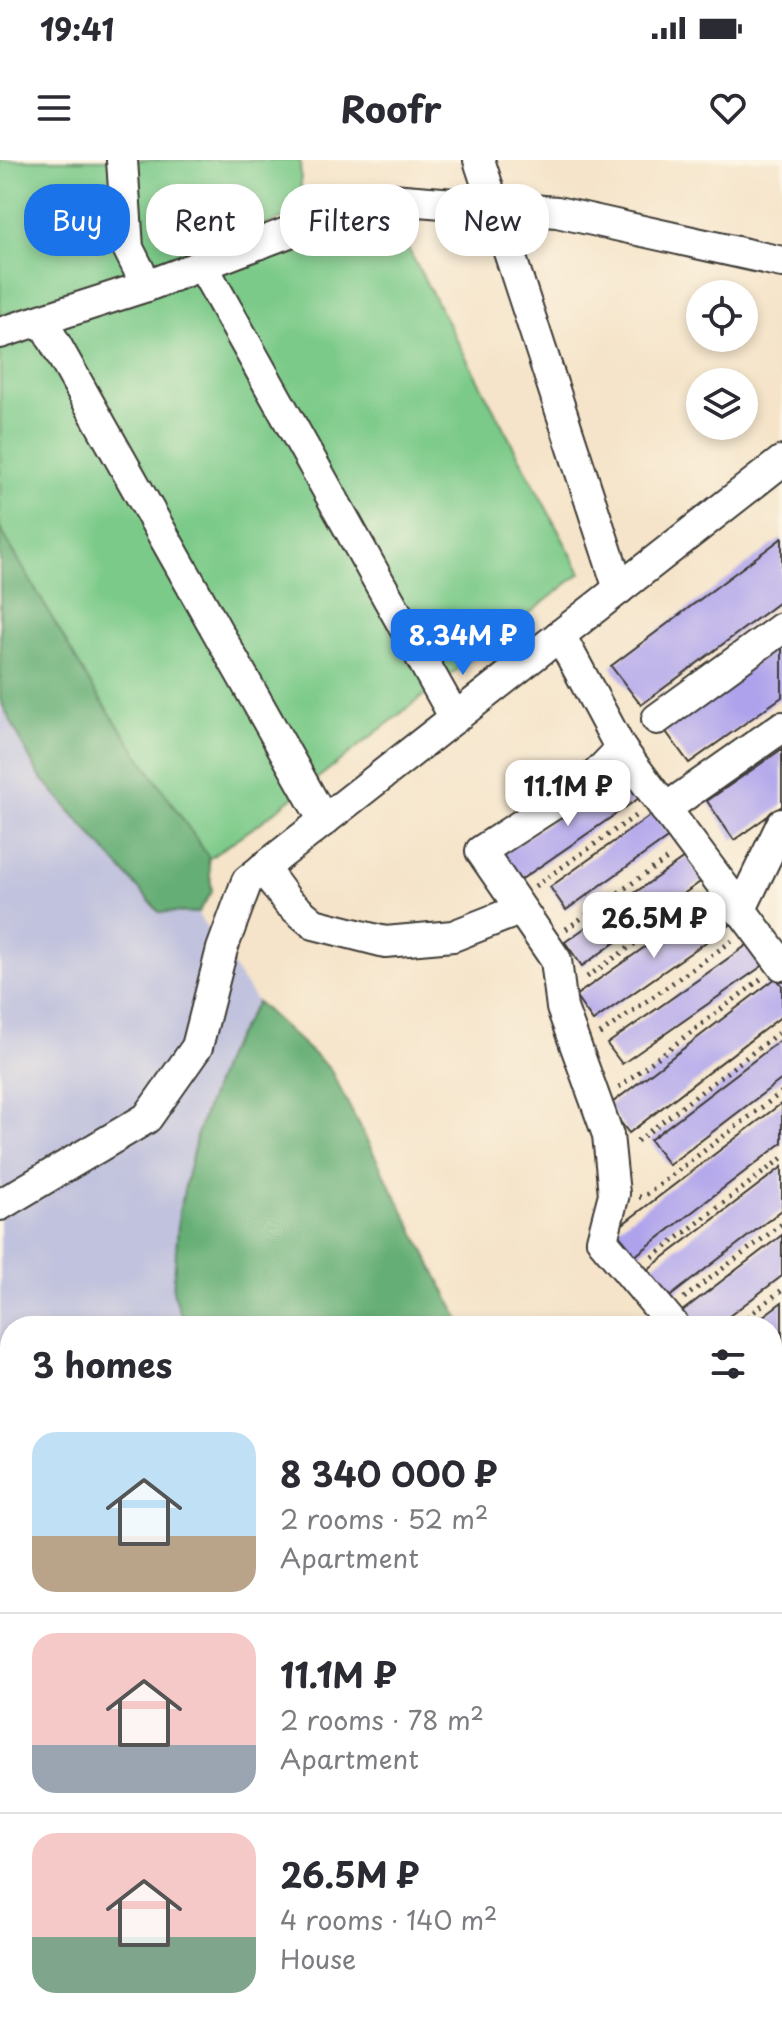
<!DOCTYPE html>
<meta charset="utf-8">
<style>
:root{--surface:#fff;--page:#f2f2f3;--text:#2b2b33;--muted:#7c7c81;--line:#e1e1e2;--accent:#1a73e8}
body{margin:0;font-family:"Playpen Sans",sans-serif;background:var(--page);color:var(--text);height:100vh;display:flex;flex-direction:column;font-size:30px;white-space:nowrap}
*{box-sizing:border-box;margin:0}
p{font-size:26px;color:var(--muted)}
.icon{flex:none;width:44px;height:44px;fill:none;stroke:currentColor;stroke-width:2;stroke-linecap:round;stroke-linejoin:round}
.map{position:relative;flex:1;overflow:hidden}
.panel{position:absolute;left:0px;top:1156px;width:782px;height:712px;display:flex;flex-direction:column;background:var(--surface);border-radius:32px 32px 0 0;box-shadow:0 4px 12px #0003}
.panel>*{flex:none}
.banner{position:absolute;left:24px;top:24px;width:734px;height:72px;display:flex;gap:16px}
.tools{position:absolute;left:686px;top:120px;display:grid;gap:16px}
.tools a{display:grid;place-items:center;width:72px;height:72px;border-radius:50%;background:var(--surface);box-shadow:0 4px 12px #0003;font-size:40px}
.price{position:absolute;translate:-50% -68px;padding:0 18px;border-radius:16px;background:#fff;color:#222;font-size:26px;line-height:52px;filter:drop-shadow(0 2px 4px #0008)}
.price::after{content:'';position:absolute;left:50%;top:48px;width:24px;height:18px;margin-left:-12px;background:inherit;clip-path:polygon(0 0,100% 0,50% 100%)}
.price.on{background:var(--accent);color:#fff}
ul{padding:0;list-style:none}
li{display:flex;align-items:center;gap:24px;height:200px;padding:0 32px}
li+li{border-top:2px solid var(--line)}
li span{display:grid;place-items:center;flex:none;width:224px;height:160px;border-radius:24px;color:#555}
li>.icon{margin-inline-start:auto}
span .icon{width:96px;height:96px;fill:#fffc;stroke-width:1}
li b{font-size:34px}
h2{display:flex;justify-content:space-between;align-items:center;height:96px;padding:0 32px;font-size:34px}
.chip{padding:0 28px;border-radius:32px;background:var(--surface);box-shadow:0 4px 12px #0003;font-size:28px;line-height:72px}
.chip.on{background:var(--accent);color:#fff}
.status{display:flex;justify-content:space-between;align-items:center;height:56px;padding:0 40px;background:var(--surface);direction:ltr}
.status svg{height:22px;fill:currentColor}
header{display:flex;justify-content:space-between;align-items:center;height:104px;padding:0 32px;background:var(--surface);font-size:36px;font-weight:700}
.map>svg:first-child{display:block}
</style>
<div class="status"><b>19:41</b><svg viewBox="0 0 49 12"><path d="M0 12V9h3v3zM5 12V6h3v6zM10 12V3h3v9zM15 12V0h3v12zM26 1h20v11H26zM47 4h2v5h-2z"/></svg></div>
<header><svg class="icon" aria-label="menu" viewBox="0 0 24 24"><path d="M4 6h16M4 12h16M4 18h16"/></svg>Roofr<svg class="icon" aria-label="heart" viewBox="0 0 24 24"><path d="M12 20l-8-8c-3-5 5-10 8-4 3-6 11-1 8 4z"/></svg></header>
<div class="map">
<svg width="782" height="1868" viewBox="0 0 782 1868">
<rect width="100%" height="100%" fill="#fcf5e5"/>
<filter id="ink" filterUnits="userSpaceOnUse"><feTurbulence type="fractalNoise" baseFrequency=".0125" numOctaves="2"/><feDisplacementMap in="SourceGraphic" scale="16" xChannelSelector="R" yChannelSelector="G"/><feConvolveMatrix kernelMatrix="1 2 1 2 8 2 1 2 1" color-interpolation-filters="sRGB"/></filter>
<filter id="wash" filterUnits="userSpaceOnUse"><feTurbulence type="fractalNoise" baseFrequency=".006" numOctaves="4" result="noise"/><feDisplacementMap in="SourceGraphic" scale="32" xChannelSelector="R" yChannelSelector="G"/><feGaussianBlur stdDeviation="1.8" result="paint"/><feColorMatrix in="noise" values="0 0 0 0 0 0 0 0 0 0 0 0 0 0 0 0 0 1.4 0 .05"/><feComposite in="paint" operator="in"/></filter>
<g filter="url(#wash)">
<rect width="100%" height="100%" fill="#f5e4c9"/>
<polygon fill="#c1c2dd" points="0,416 197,753 257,842 433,1166 10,1166 10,1858 378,1858 364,1868 0,1868"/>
<g fill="#7cca89" stroke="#4c7352" stroke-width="2">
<polygon points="0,0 300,0 302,52 0,156"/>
<polygon points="388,51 581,413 260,663 178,720 0,416 0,179"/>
</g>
<g fill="#65ae75" stroke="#406548" stroke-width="2">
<polygon points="0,368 92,527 208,696 212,732 198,753 159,752 38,614 0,540"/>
<polygon points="257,842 330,909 463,1166 185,1166 173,1131 179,1052 197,974 226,894"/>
</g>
<polygon fill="#3dabbb" stroke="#2c646c" stroke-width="2" points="131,1858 239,1858 242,1868 111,1868"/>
<g id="blocks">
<g fill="#aea2ec">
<polygon points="782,378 782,440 641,545 611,506"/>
<polygon points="782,484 782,537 689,603 664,569"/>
<polygon points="782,589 782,646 734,680 707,641"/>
<polygon points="622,613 639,638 516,723 498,697"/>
<polygon points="654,653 670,676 566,750 550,727"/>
<polygon points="687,696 703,720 582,806 565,782"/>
<polygon points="715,738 733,763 593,861 575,836"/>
<polygon points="750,783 765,804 622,904 607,884"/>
<polygon points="776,818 782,825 782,856 629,973 608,946"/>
<polygon points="782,879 782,919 669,1005 650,980"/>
<polygon points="782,943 782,983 631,1099 611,1073"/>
<polygon points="782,1007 782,1050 668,1138 647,1110"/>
<polygon points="782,1075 782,1116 716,1166 692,1166 681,1152"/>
<polygon points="782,1142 782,1181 772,1188 772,1166 750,1166"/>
<polygon points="782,1223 782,1271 772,1278 772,1230"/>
<polygon points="782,1304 782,1358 772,1366 772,1311"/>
<polygon points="782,1382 782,1443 772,1451 772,1390"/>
<polygon points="10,1668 10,1729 0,1734 0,1673"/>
</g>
</g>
</g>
<g filter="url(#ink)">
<use href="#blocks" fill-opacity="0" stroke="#3d3a36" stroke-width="2"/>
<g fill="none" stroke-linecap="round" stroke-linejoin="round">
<g stroke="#3d3a36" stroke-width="34">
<g id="minor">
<polyline points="122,0 128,88 147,126"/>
<polyline points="479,0 619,429"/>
<polyline points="202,105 455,558"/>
<polyline points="42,160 324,661"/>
<polyline points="0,173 147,126 379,38 557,52 782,102"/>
<polyline points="560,475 621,589 782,805"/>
<polyline points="657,559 782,468"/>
<polyline points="621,589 591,620 481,691 556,800 562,848 608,975 614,1034 602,1080 674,1166"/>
<polyline points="665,649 782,567"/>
<polyline points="263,708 288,742 314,764 385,782 453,776 519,750"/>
<polyline points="740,751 782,664"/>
<polyline points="0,1045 147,958 197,887 222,789 247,721 782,301"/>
<polyline points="0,1770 10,1764"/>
</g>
</g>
<g stroke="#3d3a36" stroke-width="5" stroke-dasharray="2 6" stroke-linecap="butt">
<polyline points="535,726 638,654"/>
<polyline points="566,769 670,697"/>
<polyline points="587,817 700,738"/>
<polyline points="600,874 732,781"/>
<polyline points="619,927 761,819"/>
<polyline points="637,981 782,870"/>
<polyline points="639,1037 643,1037 782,932"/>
<polyline points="653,1097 782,998"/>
<polyline points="684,1138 782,1064"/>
<polyline points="735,1166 782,1130"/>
<polyline points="772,1211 782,1203"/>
<polyline points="772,1296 782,1288"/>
<polyline points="772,1379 782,1371"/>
<polyline points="772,1568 782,1589"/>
</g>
<use href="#minor" stroke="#fff" stroke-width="30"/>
</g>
</g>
</svg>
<div class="tools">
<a><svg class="icon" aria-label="locate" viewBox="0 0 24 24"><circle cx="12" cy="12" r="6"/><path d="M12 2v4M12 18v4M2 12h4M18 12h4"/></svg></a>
<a><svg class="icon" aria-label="layers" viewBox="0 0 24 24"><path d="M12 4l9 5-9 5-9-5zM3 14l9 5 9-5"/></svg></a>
</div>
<b class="price on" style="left:463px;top:517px">8.34M ₽</b>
<b class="price" style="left:568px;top:668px">11.1M ₽</b>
<b class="price" style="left:654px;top:800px">26.5M ₽</b>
<div class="banner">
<a class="chip on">Buy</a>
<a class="chip">Rent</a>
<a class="chip">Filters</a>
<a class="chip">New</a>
</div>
<section class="panel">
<h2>3 homes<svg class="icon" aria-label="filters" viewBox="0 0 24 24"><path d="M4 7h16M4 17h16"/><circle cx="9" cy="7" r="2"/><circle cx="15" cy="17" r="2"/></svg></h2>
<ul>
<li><span style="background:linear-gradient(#bfe0f5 65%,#b9a48a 0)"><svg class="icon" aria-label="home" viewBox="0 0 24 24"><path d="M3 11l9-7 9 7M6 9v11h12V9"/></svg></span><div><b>8 340 000 ₽</b><p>2 rooms · 52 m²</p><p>Apartment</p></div></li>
<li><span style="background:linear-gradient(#f6c9c9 70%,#9aa5b1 0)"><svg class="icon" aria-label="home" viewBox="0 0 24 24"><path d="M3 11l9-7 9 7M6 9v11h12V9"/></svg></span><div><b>11.1M ₽</b><p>2 rooms · 78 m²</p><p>Apartment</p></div></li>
<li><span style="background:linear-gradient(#f6c9c9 65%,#7fa58c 0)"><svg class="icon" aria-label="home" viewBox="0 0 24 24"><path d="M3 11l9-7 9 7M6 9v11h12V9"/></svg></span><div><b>26.5M ₽</b><p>4 rooms · 140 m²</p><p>House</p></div></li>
</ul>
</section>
</div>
